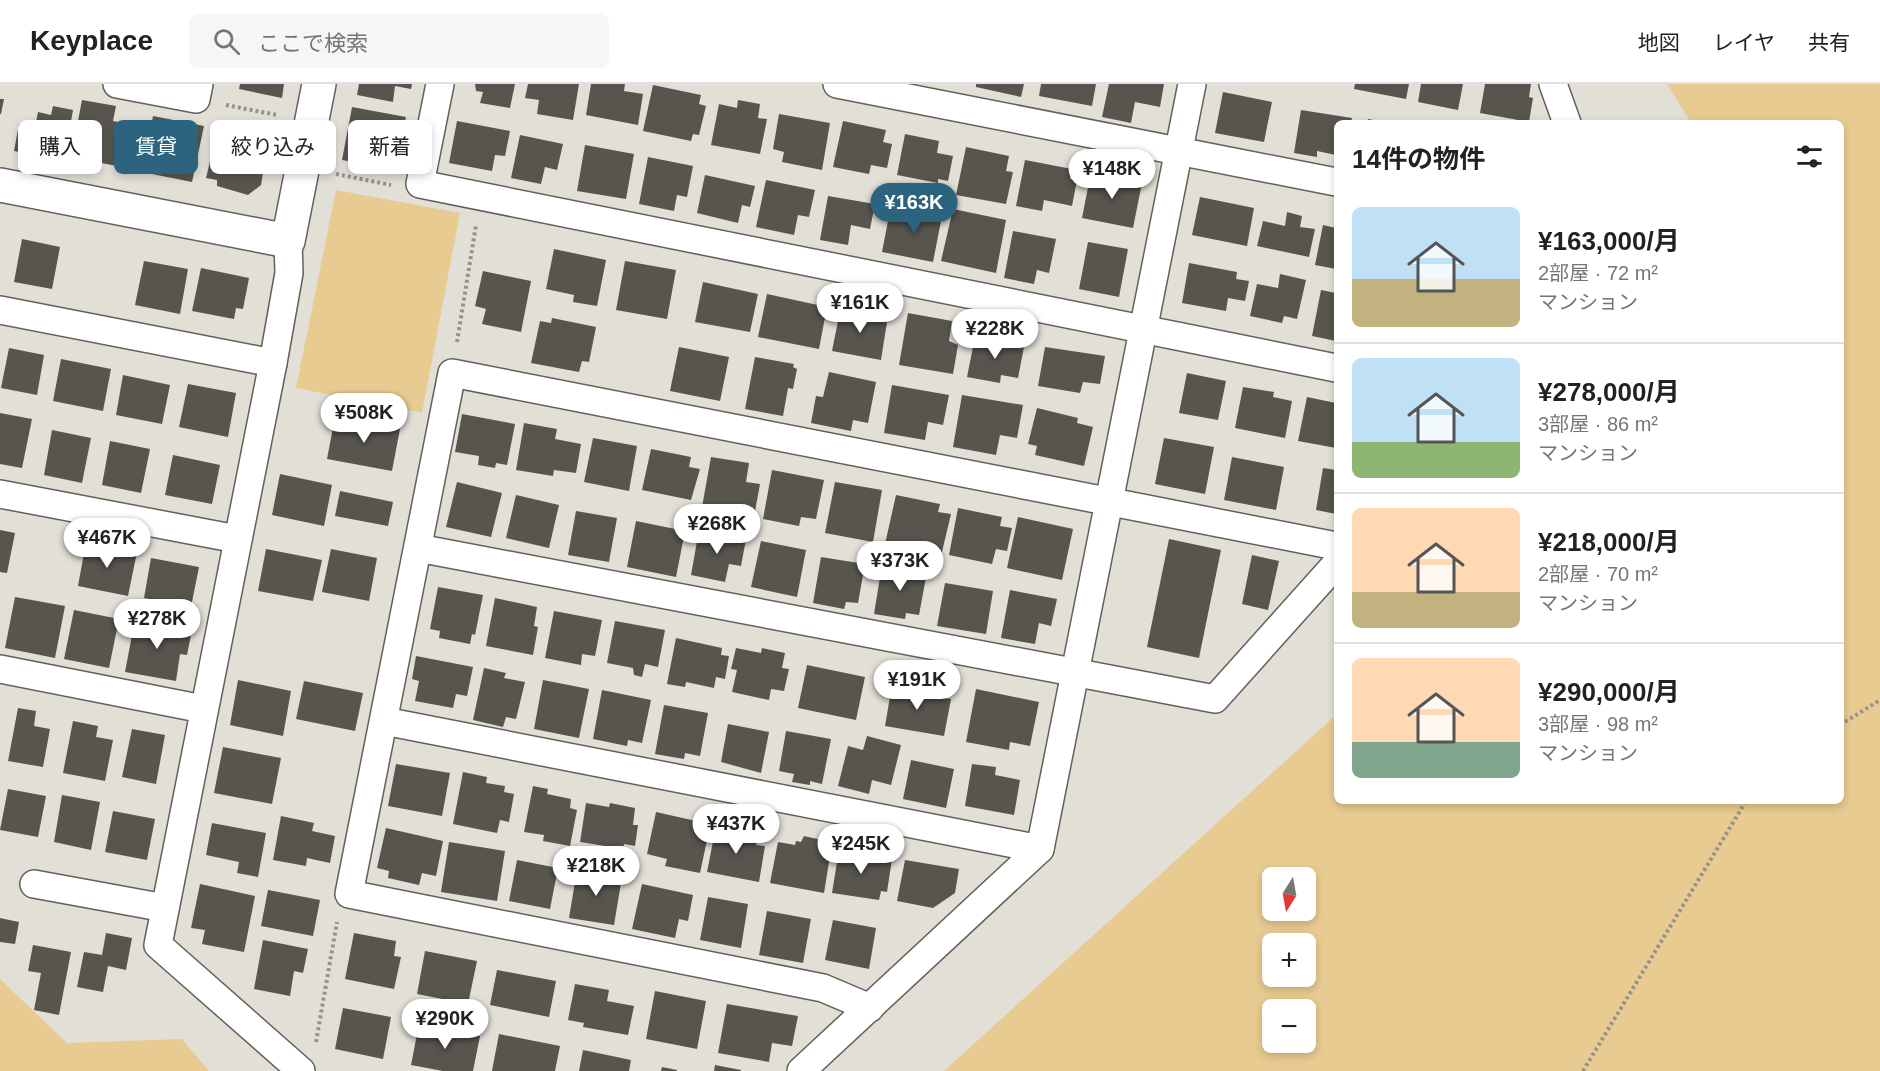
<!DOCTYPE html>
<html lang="ja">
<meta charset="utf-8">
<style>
:root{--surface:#fff;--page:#f6f6f6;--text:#222;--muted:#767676;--line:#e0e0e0;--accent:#2c637e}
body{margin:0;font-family:Arial,"Noto Sans JP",sans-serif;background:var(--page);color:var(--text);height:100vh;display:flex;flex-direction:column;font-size:22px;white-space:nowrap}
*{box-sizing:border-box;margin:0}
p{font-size:20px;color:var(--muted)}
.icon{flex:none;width:33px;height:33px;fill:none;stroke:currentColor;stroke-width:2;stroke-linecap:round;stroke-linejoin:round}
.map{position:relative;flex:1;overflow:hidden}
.side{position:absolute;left:1334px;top:36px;width:510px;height:684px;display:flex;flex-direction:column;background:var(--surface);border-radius:9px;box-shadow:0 3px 9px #0003}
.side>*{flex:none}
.top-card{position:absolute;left:18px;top:36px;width:570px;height:54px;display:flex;gap:12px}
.needle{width:39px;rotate:191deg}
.buttons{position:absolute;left:1262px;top:783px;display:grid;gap:12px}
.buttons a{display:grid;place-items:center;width:54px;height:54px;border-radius:9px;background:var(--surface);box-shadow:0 3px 9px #0003;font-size:30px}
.price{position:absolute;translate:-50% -51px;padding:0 14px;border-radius:21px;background:#fff;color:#222;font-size:20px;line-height:39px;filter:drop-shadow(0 2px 3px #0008)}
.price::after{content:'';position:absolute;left:50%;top:36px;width:18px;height:14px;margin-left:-9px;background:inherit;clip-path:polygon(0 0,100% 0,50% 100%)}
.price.on{background:var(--accent);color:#fff}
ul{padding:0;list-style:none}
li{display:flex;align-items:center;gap:18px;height:150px;padding:0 18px}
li+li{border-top:2px solid var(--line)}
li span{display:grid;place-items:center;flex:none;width:168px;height:120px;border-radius:9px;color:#555}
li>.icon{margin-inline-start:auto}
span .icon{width:72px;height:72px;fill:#fffc;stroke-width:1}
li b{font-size:26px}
h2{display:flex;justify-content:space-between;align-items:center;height:72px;padding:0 18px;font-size:26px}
.pill{padding:0 21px;border-radius:9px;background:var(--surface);box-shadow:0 3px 9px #0003;font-size:21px;line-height:54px}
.pill.on{background:var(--accent);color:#fff}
header{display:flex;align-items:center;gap:36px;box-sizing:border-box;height:84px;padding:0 30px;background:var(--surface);border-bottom:2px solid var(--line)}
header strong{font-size:28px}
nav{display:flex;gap:33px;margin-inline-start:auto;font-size:21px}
.search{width:420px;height:54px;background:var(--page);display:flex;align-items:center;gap:15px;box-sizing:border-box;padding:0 21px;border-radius:9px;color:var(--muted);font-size:22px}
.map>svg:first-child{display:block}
</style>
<header>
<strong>Keyplace</strong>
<div class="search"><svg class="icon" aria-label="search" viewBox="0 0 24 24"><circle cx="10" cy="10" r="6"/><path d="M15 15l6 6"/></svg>ここで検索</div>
<nav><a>地図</a><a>レイヤ</a><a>共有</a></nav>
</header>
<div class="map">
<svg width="1880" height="987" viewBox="0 0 1880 987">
<rect width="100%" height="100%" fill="#e2dfd7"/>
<g fill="#e8cb91" fill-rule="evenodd">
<path d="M 1667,0 L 1880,0 L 1880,987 L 944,987 L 1336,631 L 1336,717 L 1840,717 L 1840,39 L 1691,39 ZM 1272,794 L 1305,794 L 1305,826 L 1272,826 ZM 1272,860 L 1305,860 L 1305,892 L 1272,892 ZM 1272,926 L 1305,926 L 1305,958 L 1272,958 Z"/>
<polygon points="336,106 460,129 422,329 296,304"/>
<polygon points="0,895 67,959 182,955 209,987 0,987"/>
</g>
<g fill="#58554f">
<polygon points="240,0 284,0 282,14 239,5"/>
<polygon points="359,0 412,0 411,5 395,2 393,18 357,11"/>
<polygon points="475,0 515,0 510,24 480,19 483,8 476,7"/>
<polygon points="528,0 579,0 573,36 537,30 539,16 525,14"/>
<polygon points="591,0 625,0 624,7 643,10 638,41 586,31"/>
<polygon points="976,0 1024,0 1021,13 976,3"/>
<polygon points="1041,0 1096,0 1092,22 1039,12"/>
<polygon points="1109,0 1164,0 1160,23 1135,18 1131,39 1102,33"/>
<polygon points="1355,0 1409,0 1406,15 1354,5"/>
<polygon points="1421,0 1463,0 1458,26 1418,18"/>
<polygon points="1485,0 1531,0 1529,13 1533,14 1529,38 1480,29"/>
<polygon points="653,1 701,11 699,20 706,22 699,51 693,50 691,57 643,47"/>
<polygon points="1223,8 1272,18 1264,58 1215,49"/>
<polygon points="0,15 4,15 1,30 0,30"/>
<polygon points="82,16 116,22 113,37 136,41 127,84 76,74 82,45 77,42"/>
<polygon points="738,16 760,20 758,34 767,35 760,70 711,61 719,20 737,24"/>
<polygon points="53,22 73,26 64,77 14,67 19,40 35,43 38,28 51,31"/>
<polygon points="352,23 406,33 400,63 395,62 393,71 378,68 376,82 342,76"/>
<polygon points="1301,26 1352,34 1351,39 1336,39 1336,71 1317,67 1317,73 1294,69"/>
<polygon points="779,30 830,39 822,86 782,78 784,68 773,65"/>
<polygon points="153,32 204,42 192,98 142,88"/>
<polygon points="1368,35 1385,38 1385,39 1367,39"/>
<polygon points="457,37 510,47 505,72 495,71 492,87 449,79"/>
<polygon points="843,37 886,46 883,58 892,60 887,84 871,81 869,90 833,83"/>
<polygon points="905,50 939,57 937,69 953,72 948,97 938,95 938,99 897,91"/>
<polygon points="520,51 563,60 557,86 545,83 541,100 511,94"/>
<polygon points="585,61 634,70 626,115 577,107"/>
<polygon points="228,63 266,69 261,101 248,111 217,102 217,96 206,94 213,65 229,69"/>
<polygon points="966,63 1009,72 1006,87 1013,88 1006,120 956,111"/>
<polygon points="648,73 693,82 687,113 677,111 674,127 639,120"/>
<polygon points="1025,76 1072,85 1070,95 1077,96 1072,122 1044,116 1042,127 1016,122"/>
<polygon points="1091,88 1142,99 1133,144 1082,134"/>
<polygon points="705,91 755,102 750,123 742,121 738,139 697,129"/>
<polygon points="766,96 815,106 809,133 798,131 794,151 756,143"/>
<polygon points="828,112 875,120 870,145 851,141 848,161 820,156"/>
<polygon points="1200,113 1254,124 1247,162 1192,151"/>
<polygon points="913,121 943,127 933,178 882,168 889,132 910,136"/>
<polygon points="953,125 1006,136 996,189 941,177"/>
<polygon points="1287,128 1302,132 1300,143 1315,145 1309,173 1257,162 1263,137 1285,142"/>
<polygon points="1323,141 1336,144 1336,185 1315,181"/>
<polygon points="1013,147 1056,155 1049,189 1037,186 1034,200 1004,194"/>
<polygon points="22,155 60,163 52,205 14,198"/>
<polygon points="1088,158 1128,165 1119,213 1079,205"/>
<polygon points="554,165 606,176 597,222 573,218 574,211 546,205"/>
<polygon points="144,177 188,185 180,230 135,221"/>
<polygon points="625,177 676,186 667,235 616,226"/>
<polygon points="1189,179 1237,188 1236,195 1249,197 1245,217 1228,214 1226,227 1182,219"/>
<polygon points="201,184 249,194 243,225 236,224 234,235 192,227"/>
<polygon points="483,187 531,197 521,248 482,240 486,225 475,222"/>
<polygon points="1280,190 1306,196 1297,235 1284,232 1282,239 1250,232 1257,200 1278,204"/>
<polygon points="703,198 758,210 750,248 695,238"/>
<polygon points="1321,206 1336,209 1336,257 1312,252"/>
<polygon points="767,210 827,223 819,265 758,253"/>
<polygon points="841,222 876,229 875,236 887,238 881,276 832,267"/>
<polygon points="908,229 952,237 949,257 958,261 953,290 899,281"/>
<polygon points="552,234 596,243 589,278 582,277 579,288 531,279 540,237 551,239"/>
<polygon points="975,253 1024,263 1018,294 1001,291 1000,299 967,293"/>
<polygon points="679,263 729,273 720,317 670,307"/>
<polygon points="1045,263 1105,272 1100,300 1083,298 1080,309 1038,302"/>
<polygon points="9,264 44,271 37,311 1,304"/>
<polygon points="755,273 794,280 793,283 797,285 793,305 788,304 783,332 745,325"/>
<polygon points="61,275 111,285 103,327 53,317"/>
<polygon points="829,288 876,298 868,339 853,336 851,347 811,339 816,312 823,313"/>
<polygon points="1187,289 1226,297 1218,336 1179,329"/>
<polygon points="123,291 170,301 162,340 116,331"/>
<polygon points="188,300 236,309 228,353 179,343"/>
<polygon points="892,301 949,311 943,341 928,338 925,356 884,349"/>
<polygon points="1243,303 1274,308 1273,313 1292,317 1285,354 1235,344"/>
<polygon points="962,311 1023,321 1017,354 1000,351 996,371 953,363"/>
<polygon points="1307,313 1336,319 1336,364 1298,357"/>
<polygon points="1037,324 1078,334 1077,339 1093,343 1084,382 1035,371 1037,362 1028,360"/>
<polygon points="0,329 32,335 22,384 0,380"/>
<polygon points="462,330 515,340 507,381 496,379 495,384 478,381 479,372 455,368"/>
<polygon points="335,333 400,345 392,387 327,375"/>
<polygon points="524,339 557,345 555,355 581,360 576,389 554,386 553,392 516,386"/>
<polygon points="52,346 91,354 82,399 44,391"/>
<polygon points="593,354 637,362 629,407 584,398"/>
<polygon points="1164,354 1214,363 1205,410 1155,400"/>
<polygon points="110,357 150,365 141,409 102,401"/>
<polygon points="651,365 691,373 689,383 700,385 691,416 642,406"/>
<polygon points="173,371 220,381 212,420 165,411"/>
<polygon points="711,373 749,379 746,398 760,400 754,433 702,423"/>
<polygon points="1232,373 1284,383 1276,426 1224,416"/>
<polygon points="1323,384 1336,386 1336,430 1316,426"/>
<polygon points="772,386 824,396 816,435 801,433 799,442 763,435"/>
<polygon points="280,390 332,401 324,442 272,431"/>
<polygon points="457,398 502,409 491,453 446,443"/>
<polygon points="835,398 882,406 873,458 825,449"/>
<polygon points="340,407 393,418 388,442 335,432"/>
<polygon points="516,411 559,421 549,464 506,454"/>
<polygon points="896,411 940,420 938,428 951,430 941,472 885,460"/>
<polygon points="958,424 1002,433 1000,442 1012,444 1007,467 996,465 992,480 949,471"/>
<polygon points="576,427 617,434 609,478 568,471"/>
<polygon points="1018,433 1073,445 1062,496 1007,484"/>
<polygon points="636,437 685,447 676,493 627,483"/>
<polygon points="0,446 15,449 7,489 0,488"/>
<polygon points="699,446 746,455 741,482 729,480 725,498 691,491"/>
<polygon points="1169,455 1221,466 1199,574 1147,563"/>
<polygon points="761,457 806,466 797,513 751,503"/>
<polygon points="86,458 137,468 128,512 78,502"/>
<polygon points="266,465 322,476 313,517 258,507"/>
<polygon points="331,465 377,474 369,517 322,508"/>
<polygon points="1252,471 1279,477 1268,526 1242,520"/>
<polygon points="821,473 865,480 858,519 846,518 844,525 813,519"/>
<polygon points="151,474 199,483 191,523 144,514"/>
<polygon points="882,481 927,488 919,531 906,529 905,535 874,530"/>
<polygon points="945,499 993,507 986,550 937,542"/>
<polygon points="438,503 483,511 475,551 472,550 470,560 439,554 440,547 430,545"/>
<polygon points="1010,506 1057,515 1051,542 1039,539 1035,560 1001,554"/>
<polygon points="15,513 65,522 55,574 5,564"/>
<polygon points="495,514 537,523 534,542 538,543 533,571 486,562"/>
<polygon points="74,526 119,535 109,584 64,575"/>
<polygon points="554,527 602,536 595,572 582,570 581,581 545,574"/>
<polygon points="135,535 192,546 187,571 180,570 176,597 125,588"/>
<polygon points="615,537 665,546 658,583 645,580 642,593 634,591 633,584 607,579"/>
<polygon points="676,554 722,564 721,571 729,572 725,595 716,593 714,604 686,598 685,603 667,600"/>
<polygon points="736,564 761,569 762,564 785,569 782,584 789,585 784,607 771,605 769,616 732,608 737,586 731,585"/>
<polygon points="416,572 473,583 467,612 456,610 453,624 415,617 419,597 412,595"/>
<polygon points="807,581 865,593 856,636 798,624"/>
<polygon points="484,584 506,589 504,594 525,598 516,635 506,633 503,643 473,636"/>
<polygon points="238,596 291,607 283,652 230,641"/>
<polygon points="543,596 589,605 579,654 534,645"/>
<polygon points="304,597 363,609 355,647 296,635"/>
<polygon points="892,601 935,608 934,613 951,615 944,652 885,642"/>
<polygon points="976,605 1039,618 1030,662 1010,658 1009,666 966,658"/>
<polygon points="602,606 651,616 642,659 628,656 627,662 593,655"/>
<polygon points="664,621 708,629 700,672 685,669 684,675 655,670"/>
<polygon points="18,624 36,627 34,642 50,645 43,683 8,677"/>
<polygon points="73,637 98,642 96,653 113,656 105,697 63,689"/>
<polygon points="728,640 769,648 761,689 721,678"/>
<polygon points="132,645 165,651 156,700 122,693"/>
<polygon points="786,647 831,655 822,700 810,697 810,701 792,698 794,690 779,687"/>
<polygon points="867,652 901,661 891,701 872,696 869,710 838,702 848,662 863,666"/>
<polygon points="223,663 281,674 272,720 214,709"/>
<polygon points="911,676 954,685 946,724 903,715"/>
<polygon points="396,680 450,689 442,732 388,722"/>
<polygon points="972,680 996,683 995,691 1020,696 1014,731 965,722"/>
<polygon points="463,688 487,693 486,699 505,702 504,708 514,710 509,738 500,736 497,749 453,740"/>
<polygon points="533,702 548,705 547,710 571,715 570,724 577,726 570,762 543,757 544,751 524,748"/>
<polygon points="8,705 46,712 38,753 0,746"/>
<polygon points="62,711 100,718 91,766 54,758"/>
<polygon points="586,719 609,723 610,719 635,724 633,741 638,741 635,762 624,760 622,770 604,767 605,762 580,758"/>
<polygon points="113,727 155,735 147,776 105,768"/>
<polygon points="656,728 696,737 694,743 709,747 700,789 665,782 667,775 647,770"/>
<polygon points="281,732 314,739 312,747 335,752 330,779 307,774 306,782 273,776"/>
<polygon points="212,739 266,749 258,793 237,789 239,778 206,771"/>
<polygon points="716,742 758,750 756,761 765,762 759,798 707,788"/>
<polygon points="386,744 443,757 436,792 422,789 419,801 388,794 389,787 377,784"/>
<polygon points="804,752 822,756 821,764 831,766 824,809 770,799 778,758 795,761 796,757 801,758"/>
<polygon points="449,758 505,767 497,817 441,808"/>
<polygon points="839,766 892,775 887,808 881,807 879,816 832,809"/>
<polygon points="517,776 558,784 550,825 509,817"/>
<polygon points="905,776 959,785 955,809 933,824 897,817"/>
<polygon points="577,786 622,793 614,841 569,834"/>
<polygon points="200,800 255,812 244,868 202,860 205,846 191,844"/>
<polygon points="642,800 693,811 688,837 679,835 675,854 632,845"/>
<polygon points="268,806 320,816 313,852 261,842"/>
<polygon points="708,813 748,820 741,864 700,856"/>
<polygon points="767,827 811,835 803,879 759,871"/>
<polygon points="0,834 19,838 15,860 0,858"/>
<polygon points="833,836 876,844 869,885 825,876"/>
<polygon points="106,849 132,854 126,886 108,882 103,908 77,903 84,868 102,871"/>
<polygon points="354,849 396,857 394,872 401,873 394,905 345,895"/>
<polygon points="263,856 308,865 303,889 294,887 290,912 254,905"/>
<polygon points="33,861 71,868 59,931 34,926 41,889 28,887"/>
<polygon points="425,867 477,877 468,920 417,910"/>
<polygon points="497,886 556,897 549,933 490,921"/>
<polygon points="575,900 609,906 607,917 634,922 628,951 583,943 584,939 568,936"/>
<polygon points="655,907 706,917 697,965 646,955"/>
<polygon points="727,920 798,932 792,962 772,959 769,978 718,969"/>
<polygon points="343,924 391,933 383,975 335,965"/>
<polygon points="419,940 480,952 473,987 443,987 411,981"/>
<polygon points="499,950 560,962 555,987 492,987"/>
<polygon points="583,966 631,976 629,987 579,987"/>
<polygon points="715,981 741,986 741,987 714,987"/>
<polygon points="662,983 677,986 677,987 661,987"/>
</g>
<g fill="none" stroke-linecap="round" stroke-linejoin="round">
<g stroke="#63605a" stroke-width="30">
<g id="minor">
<polyline points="117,0 196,15 199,0"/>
<polyline points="440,0 420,100 1336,284"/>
<polyline points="837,0 1336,98"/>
<polyline points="1553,0 1567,39"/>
<polyline points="288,157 289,189 273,279 158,861 301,987"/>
<polyline points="0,226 273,279"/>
<polyline points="0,410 237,455"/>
<polyline points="418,464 1215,615 1336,480"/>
<polyline points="0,585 203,625"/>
<polyline points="384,637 1040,765"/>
<polyline points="34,800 165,824"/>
<polyline points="870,924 823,904 349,810 452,289 1336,462"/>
<polyline points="801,987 1040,765 1192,0"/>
</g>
</g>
<g stroke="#63605a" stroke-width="36">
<polyline id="tertiary" points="0,101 288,157 319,0"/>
</g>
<g stroke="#95928d" stroke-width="4" stroke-dasharray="3 3" stroke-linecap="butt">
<polyline points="226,21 277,31"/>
<polyline points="336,90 391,101"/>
<polyline points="457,258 476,141"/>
<polyline points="1840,641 1880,616"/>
<polyline points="316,958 337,838"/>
<polyline points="1583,987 1746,717"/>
</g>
<use href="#minor" stroke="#fff" stroke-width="27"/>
<use href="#tertiary" stroke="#fff" stroke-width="33"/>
</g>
</svg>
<div class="buttons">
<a><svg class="needle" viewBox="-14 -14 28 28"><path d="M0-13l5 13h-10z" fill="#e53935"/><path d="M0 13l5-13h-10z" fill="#767676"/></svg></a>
<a>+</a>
<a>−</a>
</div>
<b class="price" style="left:1112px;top:116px">¥148K</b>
<b class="price on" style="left:914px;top:150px">¥163K</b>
<b class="price" style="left:860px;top:250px">¥161K</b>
<b class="price" style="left:995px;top:276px">¥228K</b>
<b class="price" style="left:364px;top:360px">¥508K</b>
<b class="price" style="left:717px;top:471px">¥268K</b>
<b class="price" style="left:107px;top:485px">¥467K</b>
<b class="price" style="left:900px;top:508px">¥373K</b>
<b class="price" style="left:157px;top:566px">¥278K</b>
<b class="price" style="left:917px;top:627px">¥191K</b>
<b class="price" style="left:736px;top:771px">¥437K</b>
<b class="price" style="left:861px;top:791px">¥245K</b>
<b class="price" style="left:596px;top:813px">¥218K</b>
<b class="price" style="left:445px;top:966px">¥290K</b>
<div class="top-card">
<a class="pill">購入</a>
<a class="pill on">賃貸</a>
<a class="pill">絞り込み</a>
<a class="pill">新着</a>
</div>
<section class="side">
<h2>14件の物件<svg class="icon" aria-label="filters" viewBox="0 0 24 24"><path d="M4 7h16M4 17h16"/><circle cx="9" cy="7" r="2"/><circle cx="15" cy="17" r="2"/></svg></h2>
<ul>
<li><span style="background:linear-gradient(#bfe0f5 60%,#c2b280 0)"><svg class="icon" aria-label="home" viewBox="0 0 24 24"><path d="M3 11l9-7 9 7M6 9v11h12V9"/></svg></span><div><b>¥163,000/月</b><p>2部屋 · 72 m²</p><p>マンション</p></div></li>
<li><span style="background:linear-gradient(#bfe0f5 70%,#8fb573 0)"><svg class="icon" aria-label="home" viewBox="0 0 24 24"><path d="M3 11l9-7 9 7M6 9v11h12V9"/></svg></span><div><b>¥278,000/月</b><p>3部屋 · 86 m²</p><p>マンション</p></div></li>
<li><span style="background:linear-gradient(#ffd9b3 70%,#c2b280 0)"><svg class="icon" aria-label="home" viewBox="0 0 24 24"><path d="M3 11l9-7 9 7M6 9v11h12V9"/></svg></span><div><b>¥218,000/月</b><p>2部屋 · 70 m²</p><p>マンション</p></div></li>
<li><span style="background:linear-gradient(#ffd9b3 70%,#7fa58c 0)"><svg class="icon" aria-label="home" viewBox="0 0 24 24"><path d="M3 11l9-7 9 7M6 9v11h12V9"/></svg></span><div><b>¥290,000/月</b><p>3部屋 · 98 m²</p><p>マンション</p></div></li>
</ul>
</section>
</div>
